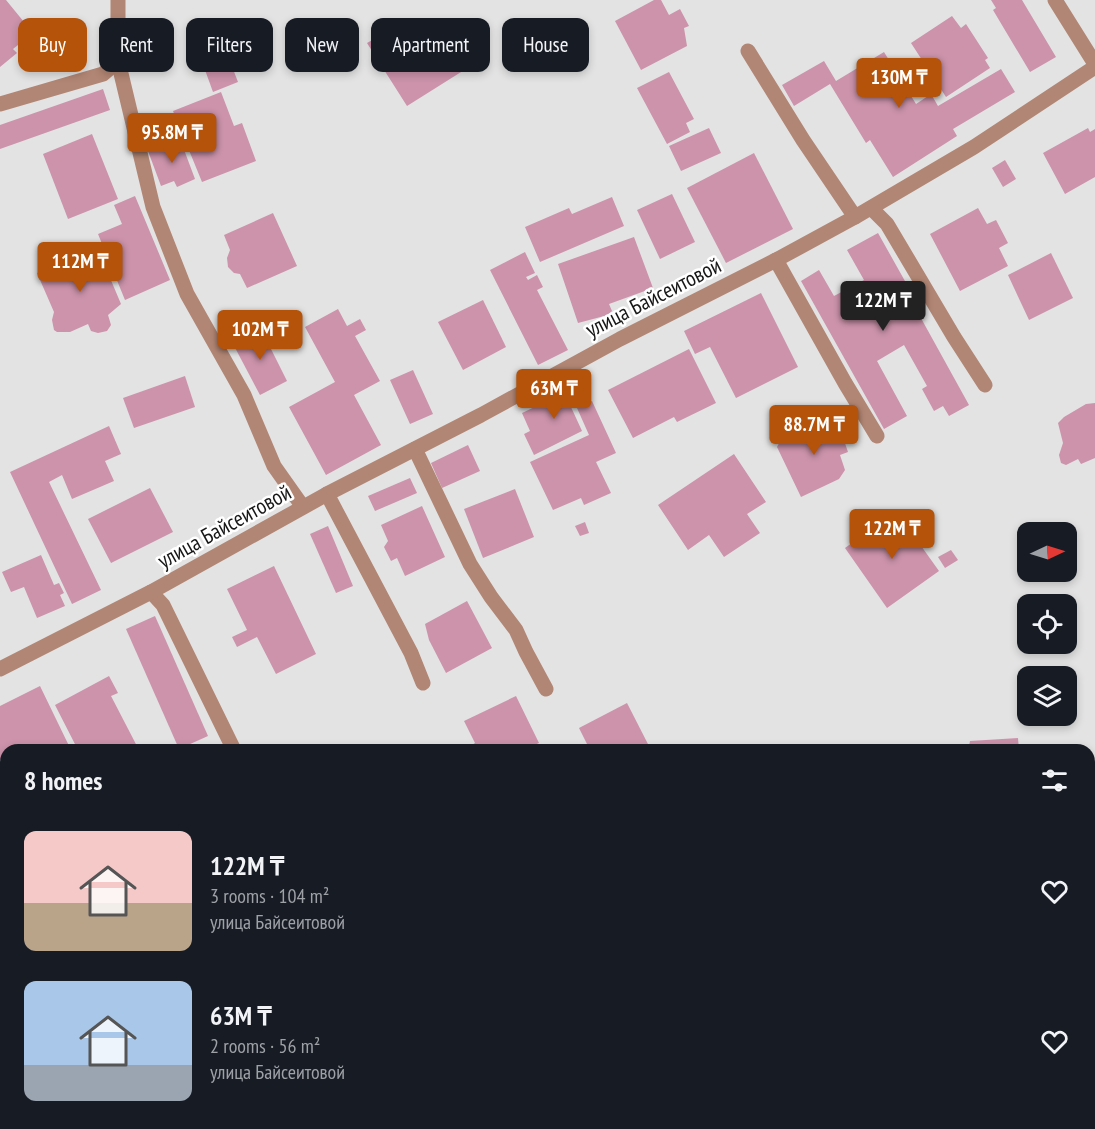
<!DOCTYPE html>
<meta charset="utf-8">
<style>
:root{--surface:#171b24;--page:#20242c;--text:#f1f3f6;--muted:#9ea1a6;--accent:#b45309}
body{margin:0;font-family:"PT Sans Narrow",sans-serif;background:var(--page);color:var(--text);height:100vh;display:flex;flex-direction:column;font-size:22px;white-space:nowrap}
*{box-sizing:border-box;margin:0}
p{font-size:20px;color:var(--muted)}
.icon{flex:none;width:33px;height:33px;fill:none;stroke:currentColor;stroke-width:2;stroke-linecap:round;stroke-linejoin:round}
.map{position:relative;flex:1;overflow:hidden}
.drawer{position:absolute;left:0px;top:744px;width:1095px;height:386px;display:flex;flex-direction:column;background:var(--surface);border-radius:18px 18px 0 0;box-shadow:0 3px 9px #0003}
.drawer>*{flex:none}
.guide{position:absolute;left:18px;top:18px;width:600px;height:54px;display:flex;gap:12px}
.needle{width:39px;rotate:86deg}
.tools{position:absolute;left:1017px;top:522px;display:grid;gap:12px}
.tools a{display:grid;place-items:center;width:60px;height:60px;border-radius:12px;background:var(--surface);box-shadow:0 3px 9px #0003;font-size:30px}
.price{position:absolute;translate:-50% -51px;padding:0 14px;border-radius:6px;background:var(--accent);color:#fff;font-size:20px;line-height:39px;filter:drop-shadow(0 2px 3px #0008)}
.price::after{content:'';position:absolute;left:50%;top:36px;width:18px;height:14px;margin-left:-9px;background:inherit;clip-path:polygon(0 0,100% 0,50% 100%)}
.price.on{background:#222;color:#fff}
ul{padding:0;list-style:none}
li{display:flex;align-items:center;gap:18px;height:150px;padding:0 24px}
li span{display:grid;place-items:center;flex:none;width:168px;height:120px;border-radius:12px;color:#555}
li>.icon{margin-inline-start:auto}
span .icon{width:72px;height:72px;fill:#fffc;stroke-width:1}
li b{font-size:26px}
h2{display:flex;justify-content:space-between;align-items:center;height:72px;padding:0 24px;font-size:26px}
.tag{padding:0 21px;border-radius:12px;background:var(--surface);box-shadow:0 3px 9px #0003;font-size:21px;line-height:54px}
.tag.on{background:var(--accent);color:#fff}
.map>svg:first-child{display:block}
</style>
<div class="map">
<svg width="1095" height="1129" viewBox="0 0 1095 1129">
<rect width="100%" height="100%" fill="#e3e3e4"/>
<g fill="#cc93aa">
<polygon points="0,0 6,0 33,33 13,49 17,53 0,67"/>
<polygon points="654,0 661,0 669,15 680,9 689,26 684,28 687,46 641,70 615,21"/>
<polygon points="991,0 1022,0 1056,57 1030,72 993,10 996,8"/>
<polygon points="952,16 961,28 966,24 988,58 985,60 990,68 946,97 911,43"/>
<polygon points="452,22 477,62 407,106 367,43 381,35 390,34 395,38 413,27 422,41"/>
<polygon points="221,38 238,82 213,92 205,70 209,69 201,47"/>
<polygon points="884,52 916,104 931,94 938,106 1001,69 1015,92 953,129 957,136 893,177 870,140 866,143 830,84 794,106 782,85 824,61 836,81"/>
<polygon points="669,72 694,119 686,123 690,132 667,144 637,88"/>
<polygon points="103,89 110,110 0,149 0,125"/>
<polygon points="221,92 234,126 242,123 256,161 202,182 173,111"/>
<polygon points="709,128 721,153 681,171 669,146"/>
<polygon points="1088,128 1090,132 1095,129 1095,177 1065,194 1043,153"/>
<polygon points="92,134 118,199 68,219 43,154"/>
<polygon points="180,139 195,179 177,187 174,181 161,186 148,151"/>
<polygon points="754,153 793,229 726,263 687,188"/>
<polygon points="1005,160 1016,179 1003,187 992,168"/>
<polygon points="672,194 695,242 660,259 637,210"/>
<polygon points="135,196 170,280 125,300 98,234 122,224 114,205"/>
<polygon points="612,197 624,226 540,262 525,227 569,208 572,214"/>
<polygon points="978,208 987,224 996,220 1008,243 999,248 1008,266 960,291 930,234"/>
<polygon points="273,213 297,266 247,288 240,274 234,273 228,267 227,258 230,250 224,235"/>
<polygon points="878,233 910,290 906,291 969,405 949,416 943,406 934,411 922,389 927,386 904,345 877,361 907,416 884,429 801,281 819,270 834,296 864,280 847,250"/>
<polygon points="634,237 653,288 609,304 612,311 608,315 578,323 558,264"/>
<polygon points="97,247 121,304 108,315 111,325 107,331 98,333 91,331 88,324 70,332 57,332 54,330 52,320 54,312 37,273"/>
<polygon points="525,252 535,273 526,277 528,280 537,275 543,287 537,290 568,350 538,365 490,270"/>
<polygon points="1051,253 1073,298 1029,320 1008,275"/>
<polygon points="761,293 798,367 736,398 710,347 695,354 684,331"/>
<polygon points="483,300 506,347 463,370 438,322"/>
<polygon points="338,309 347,326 360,319 366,330 355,336 380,381 354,395 381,445 326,475 289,407 335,382 305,327"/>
<polygon points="260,327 287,381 260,395 232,342"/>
<polygon points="689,349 716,403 677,422 674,417 633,438 608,390"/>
<polygon points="413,370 433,414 410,424 390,380"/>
<polygon points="185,376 195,407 134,428 123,398"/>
<polygon points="581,385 588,399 571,407 582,431 534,455 524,434 530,431 522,413"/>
<polygon points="592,401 616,453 596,462 611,493 584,505 581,498 553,510 530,462 589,435 577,408"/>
<polygon points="1095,403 1095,458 1081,464 1078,459 1066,465 1061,463 1059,455 1063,443 1058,423 1064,417 1086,404"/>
<polygon points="836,417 848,452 840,455 845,470 839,479 801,497 777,447 783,436"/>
<polygon points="109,426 121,454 105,461 114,481 72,499 62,475 49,482 101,590 72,604 10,472"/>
<polygon points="468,445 480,471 442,488 431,463"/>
<polygon points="734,454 766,502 747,514 760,533 724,557 709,535 688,550 658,505"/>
<polygon points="410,478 417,493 375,511 368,496"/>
<polygon points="150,488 173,532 111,563 88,519"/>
<polygon points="515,489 534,537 483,558 464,509"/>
<polygon points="422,506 445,557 405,576 397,558 391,561 384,547 388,541 381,525"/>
<polygon points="899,515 939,571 887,608 845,548 878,524 883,527"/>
<polygon points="585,522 589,533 580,536 575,526"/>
<polygon points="328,526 353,586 336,593 310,534"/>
<polygon points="951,550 958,560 945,568 938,557"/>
<polygon points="41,555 54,585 59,583 64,593 60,595 65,606 37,618 24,587 11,592 2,572"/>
<polygon points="274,566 316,654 276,674 257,637 237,647 232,637 247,630 227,589"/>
<polygon points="467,601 492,648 446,673 429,640 425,624"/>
<polygon points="155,616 208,736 179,749 126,629"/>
<polygon points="109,676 118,693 111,696 139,750 78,750 55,705"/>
<polygon points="40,686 71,750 6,750 6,757 0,760 0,706"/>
<polygon points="516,696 539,743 523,750 474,750 472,745 475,743 464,721"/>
<polygon points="627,703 650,748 647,750 590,750 579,728"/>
<polygon points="1018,738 1019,750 952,750 952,748 969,746 970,741"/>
<polygon points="1095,760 1095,780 1089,771 1089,764"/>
<polygon points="0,793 6,808 6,819 0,822"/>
<polygon points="6,828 6,883 0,869 0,830"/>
<polygon points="1089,947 1095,961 1095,977 1089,980"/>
<polygon points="0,972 6,983 6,1045 0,1048"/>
<polygon points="1095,1088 1095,1126 1088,1129 1085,1124 1089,1124 1089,1091"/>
<polygon points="81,1124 91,1124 95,1128 102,1124 179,1124 168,1129 72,1129"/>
<polygon points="494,1124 569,1124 573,1129 498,1129"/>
<polygon points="607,1124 624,1124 616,1129 610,1129"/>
<polygon points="729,1124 865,1124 855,1129 732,1129"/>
<polygon points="1009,1124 1044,1124 1046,1129 1011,1129"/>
</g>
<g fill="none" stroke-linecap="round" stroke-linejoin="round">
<g stroke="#b28674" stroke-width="15">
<polyline points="118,0 118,61 153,207 187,294 244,395 274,466 303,507"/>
<polyline points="1055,0 1095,64"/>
<polyline points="748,51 803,140 855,217"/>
<polyline points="0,104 103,74 118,61"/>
<polyline points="871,208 887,224 954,337 985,385"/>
<polyline points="776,260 845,383 877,436"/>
<polyline points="415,449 470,564 491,597 516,630 526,652 546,689"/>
<polyline points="327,494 411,653 423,683"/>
<polyline points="151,592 163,605 234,750"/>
<polyline points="0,669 151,592 327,494 481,415 620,339 776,260 855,217 974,147 1095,67"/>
<polyline points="1089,853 1095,850"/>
<polyline points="0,1108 6,1117"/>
<polyline points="1064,1124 1067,1129"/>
<polyline points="635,1129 645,1124"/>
</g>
</g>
<g text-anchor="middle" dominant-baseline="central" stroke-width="5" stroke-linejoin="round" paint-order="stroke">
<g font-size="22" fill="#171717" stroke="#fff">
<text transform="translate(653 297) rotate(-27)">улица Байсеитовой</text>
<text transform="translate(224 526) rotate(-29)">улица Байсеитовой</text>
</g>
</g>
</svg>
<div class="tools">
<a><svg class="needle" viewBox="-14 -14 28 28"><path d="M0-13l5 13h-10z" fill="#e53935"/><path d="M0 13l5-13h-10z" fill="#9ea1a6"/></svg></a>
<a><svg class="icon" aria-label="locate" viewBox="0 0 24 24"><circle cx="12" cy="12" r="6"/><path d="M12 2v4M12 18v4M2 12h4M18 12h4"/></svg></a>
<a><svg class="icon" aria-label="layers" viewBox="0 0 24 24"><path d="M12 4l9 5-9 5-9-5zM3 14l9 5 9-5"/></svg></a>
</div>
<b class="price" style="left:899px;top:109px">130M ₸</b>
<b class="price" style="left:172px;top:164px">95.8M ₸</b>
<b class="price" style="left:80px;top:293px">112M ₸</b>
<b class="price on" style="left:883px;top:332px">122M ₸</b>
<b class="price" style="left:260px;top:361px">102M ₸</b>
<b class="price" style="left:554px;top:420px">63M ₸</b>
<b class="price" style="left:814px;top:456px">88.7M ₸</b>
<b class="price" style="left:892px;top:560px">122M ₸</b>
<div class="guide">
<a class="tag on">Buy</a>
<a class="tag">Rent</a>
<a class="tag">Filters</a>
<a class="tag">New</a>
<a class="tag">Apartment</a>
<a class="tag">House</a>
</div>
<section class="drawer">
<h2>8 homes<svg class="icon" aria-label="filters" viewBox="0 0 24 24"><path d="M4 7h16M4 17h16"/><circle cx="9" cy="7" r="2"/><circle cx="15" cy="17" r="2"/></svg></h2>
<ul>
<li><span style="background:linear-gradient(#f6c9c9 60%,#b9a48a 0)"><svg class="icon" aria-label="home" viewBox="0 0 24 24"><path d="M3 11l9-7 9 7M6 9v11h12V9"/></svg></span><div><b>122M ₸</b><p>3 rooms · 104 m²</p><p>улица Байсеитовой</p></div><svg class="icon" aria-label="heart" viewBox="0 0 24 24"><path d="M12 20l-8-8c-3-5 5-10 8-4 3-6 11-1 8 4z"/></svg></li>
<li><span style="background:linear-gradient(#a9c7e8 70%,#9aa5b1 0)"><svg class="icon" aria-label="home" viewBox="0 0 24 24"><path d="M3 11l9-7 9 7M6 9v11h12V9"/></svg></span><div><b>63M ₸</b><p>2 rooms · 56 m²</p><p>улица Байсеитовой</p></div><svg class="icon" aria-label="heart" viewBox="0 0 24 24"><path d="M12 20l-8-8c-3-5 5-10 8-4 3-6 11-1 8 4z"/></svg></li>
</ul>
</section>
</div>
